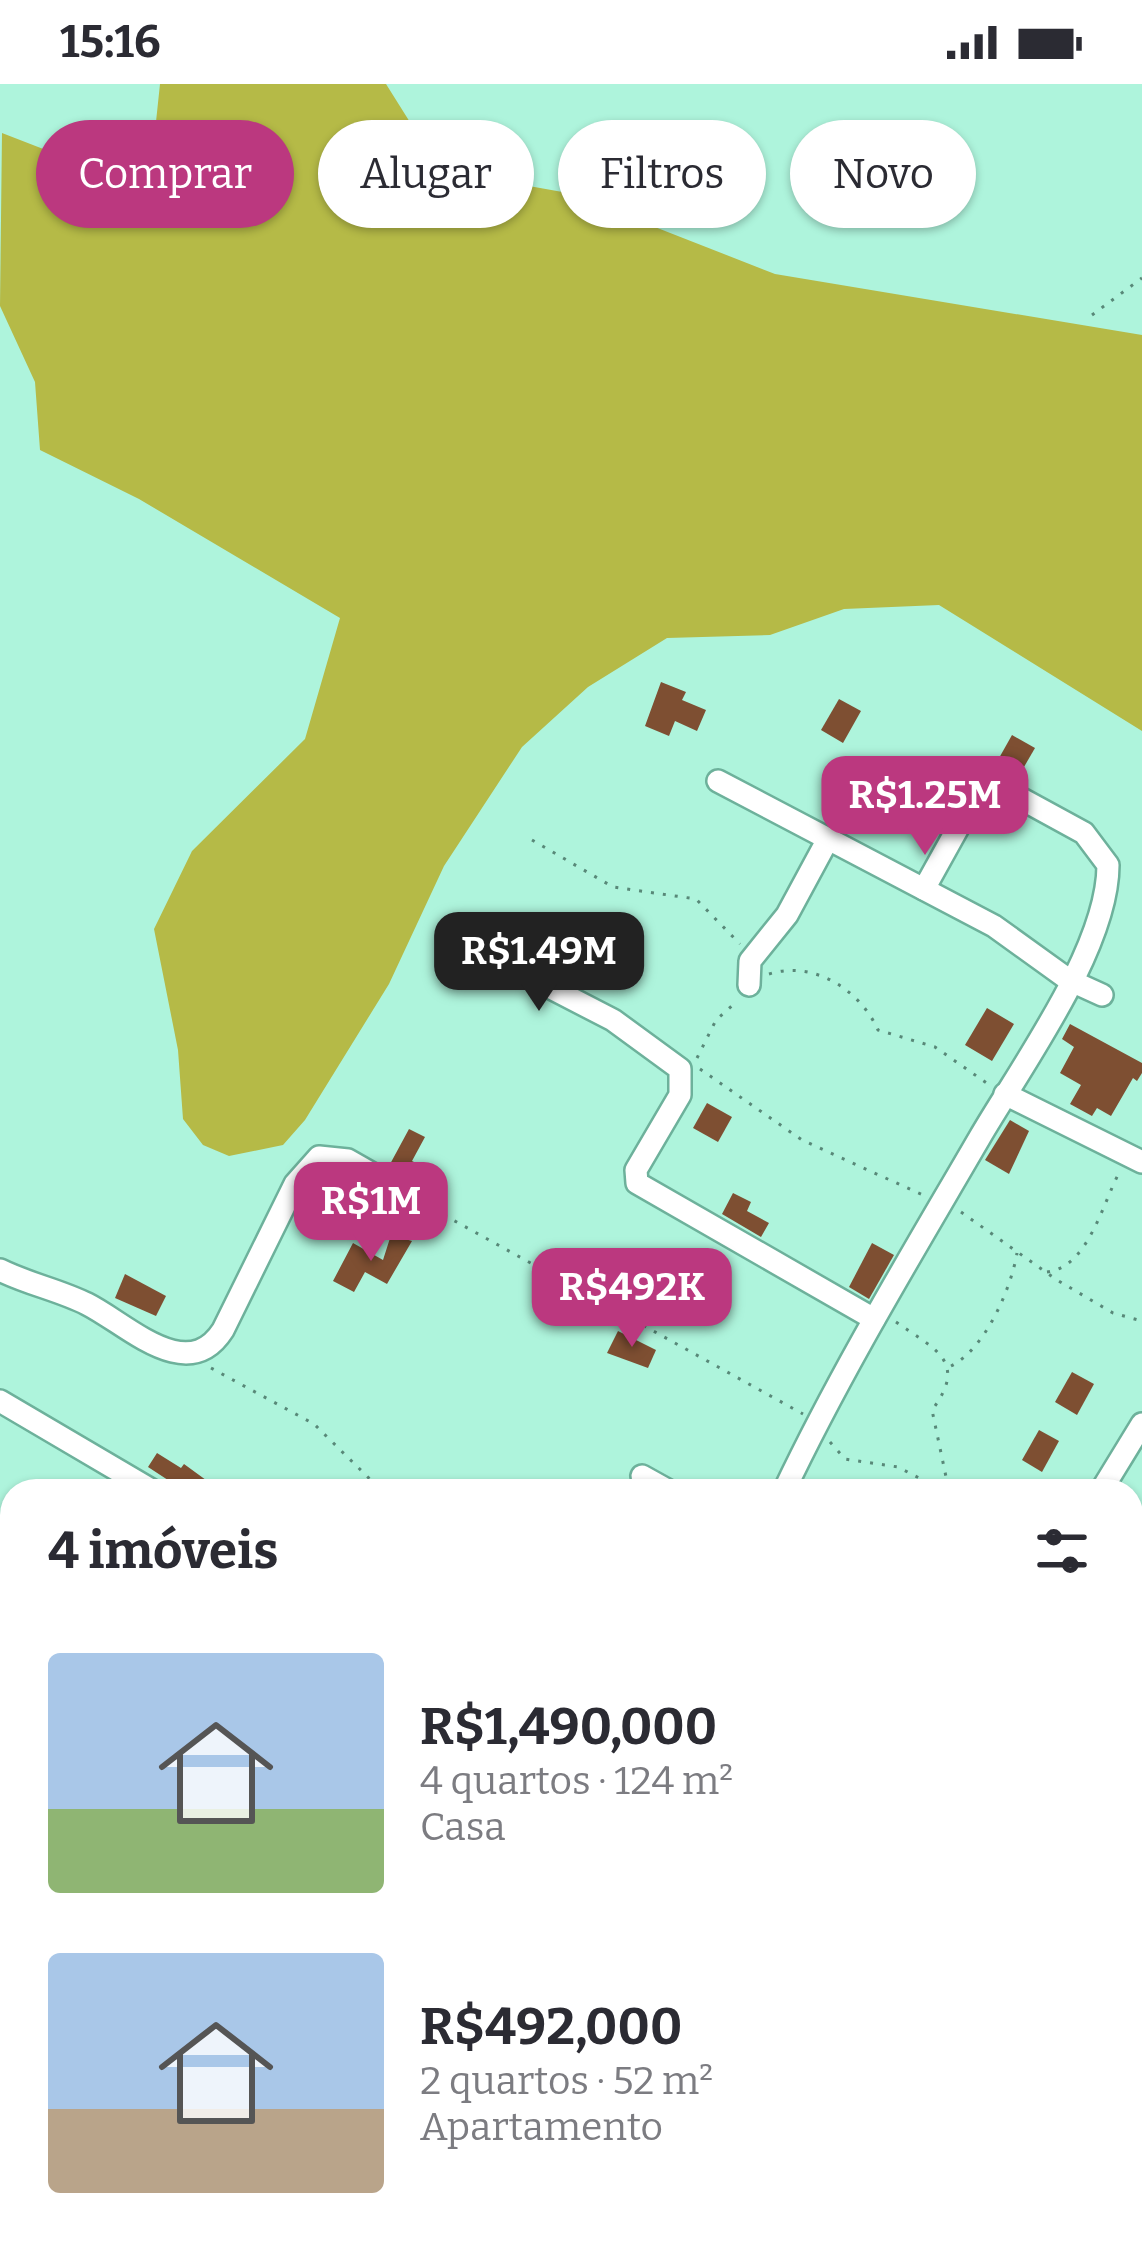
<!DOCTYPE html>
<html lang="pt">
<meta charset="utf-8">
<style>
:root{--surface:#fff;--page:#f2f2f3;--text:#2b2b33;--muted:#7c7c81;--accent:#bb387f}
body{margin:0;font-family:Bitter,serif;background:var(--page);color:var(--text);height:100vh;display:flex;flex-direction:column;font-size:45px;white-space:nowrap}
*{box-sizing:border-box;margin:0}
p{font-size:39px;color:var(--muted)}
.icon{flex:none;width:66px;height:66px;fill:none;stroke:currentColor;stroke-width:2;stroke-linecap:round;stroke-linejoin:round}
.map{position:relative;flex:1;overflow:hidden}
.sheet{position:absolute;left:0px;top:1395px;width:1143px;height:771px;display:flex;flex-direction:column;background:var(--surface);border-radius:36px 36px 0 0;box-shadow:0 3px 9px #0004}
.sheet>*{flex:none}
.hud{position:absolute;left:36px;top:36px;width:1071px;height:108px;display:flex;gap:24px}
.price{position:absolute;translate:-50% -102px;padding:0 27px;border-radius:24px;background:var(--accent);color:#fff;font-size:39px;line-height:78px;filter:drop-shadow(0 3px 6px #0008)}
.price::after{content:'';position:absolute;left:50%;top:72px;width:36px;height:27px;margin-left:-18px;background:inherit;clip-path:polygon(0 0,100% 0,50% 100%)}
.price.selected{background:#222;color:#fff}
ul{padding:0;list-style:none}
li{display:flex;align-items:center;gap:36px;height:300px;padding:0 48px}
li span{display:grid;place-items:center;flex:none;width:336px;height:240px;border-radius:12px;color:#555}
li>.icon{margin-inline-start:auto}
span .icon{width:144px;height:144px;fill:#fffc;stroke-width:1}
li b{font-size:51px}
h2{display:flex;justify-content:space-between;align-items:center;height:144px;padding:0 48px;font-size:51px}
.tag{padding:0 42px;border-radius:54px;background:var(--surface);box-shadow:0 3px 9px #0004;font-size:42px;line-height:108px}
.tag.selected{background:var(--accent);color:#fff}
.status{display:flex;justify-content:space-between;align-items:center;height:84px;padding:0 60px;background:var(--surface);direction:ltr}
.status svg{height:33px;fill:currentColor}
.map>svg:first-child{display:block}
</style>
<div class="status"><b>15:16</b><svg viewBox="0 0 49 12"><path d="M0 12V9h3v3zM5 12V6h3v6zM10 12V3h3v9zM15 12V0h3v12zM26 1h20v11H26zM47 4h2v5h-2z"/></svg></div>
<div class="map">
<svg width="1142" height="2165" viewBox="0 0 1142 2165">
<rect width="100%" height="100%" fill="#aef4dc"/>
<g fill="#b5ba47">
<polygon points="160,0 386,0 440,86 568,109 775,190 1142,251 1142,647 939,521 844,525 770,551 667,554 588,603 522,663 444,782 389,900 305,1036 283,1061 229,1072 203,1061 183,1035 178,966 154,845 192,767 305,655 340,534 139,415 40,366 35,298 0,222 2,49 100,87 153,66"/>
<polygon points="0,1637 12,1638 12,2138 0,2111"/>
<polygon points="54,2154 367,2154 355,2165 49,2165"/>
</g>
<g fill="#7e4f32">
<polygon points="661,598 686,608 682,616 706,626 697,647 675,637 669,652 645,642"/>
<polygon points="839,615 861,627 843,659 821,646"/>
<polygon points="1012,651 1035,664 1017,695 994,683"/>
<polygon points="987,924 1014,940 992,977 965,961"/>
<polygon points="1070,940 1142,979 1142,989 1137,997 1133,994 1111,1032 1097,1024 1092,1032 1070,1020 1081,1001 1060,989 1074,963 1062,955"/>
<polygon points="707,1019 732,1033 718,1058 693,1044"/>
<polygon points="1010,1036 1029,1047 1009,1090 985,1076"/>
<polygon points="409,1045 425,1053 412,1077 434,1088 427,1102 389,1082"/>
<polygon points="733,1109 751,1118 747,1127 769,1139 761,1153 722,1130"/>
<polygon points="391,1151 412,1157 387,1200 365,1188 354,1208 333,1197 353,1159 383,1176"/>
<polygon points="872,1159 894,1171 869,1215 849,1203"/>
<polygon points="125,1190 166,1212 156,1232 115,1214"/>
<polygon points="618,1247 656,1266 648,1284 607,1269"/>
<polygon points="1072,1288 1094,1300 1077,1331 1055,1318"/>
<polygon points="1039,1346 1059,1357 1042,1388 1022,1376"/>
<polygon points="157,1369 181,1384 184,1380 221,1407 168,1407 171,1398 148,1383"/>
</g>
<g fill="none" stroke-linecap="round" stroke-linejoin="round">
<g stroke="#6db19b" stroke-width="26">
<g id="minor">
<polyline points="718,697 994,842 1069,896 1102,911"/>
<polyline points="462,858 613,936 680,985 680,1011 636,1086 637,1099 874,1235"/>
<polyline points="749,901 750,877 787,831 828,755"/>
<polyline points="1005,1010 1142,1078"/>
<path d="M 0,1186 C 28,1200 59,1206 87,1220 C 127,1240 187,1302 223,1246 L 295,1100 L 319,1073 L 348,1076 L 427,1121"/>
<polyline points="0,1317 153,1407"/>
<polyline points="642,1392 669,1407"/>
<path d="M 784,1407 C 842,1285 912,1170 980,1053 C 1022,981 1108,864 1108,781 L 1084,749 L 985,695 L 924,805"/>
<polyline points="1101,1407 1142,1340"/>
<polyline points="0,1466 12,1473"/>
<polyline points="1131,1518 1142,1524"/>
<polyline points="1131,1659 1142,1665"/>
<polyline points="1131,1918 1142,1919"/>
<polyline points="525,2154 526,2165"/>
<polyline points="716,2154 717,2165"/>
<polyline points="964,2154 966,2165"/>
<polyline points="467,2165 470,2154"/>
</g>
</g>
<g stroke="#588878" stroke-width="3" stroke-dasharray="3 9" stroke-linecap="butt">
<polyline points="1092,231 1142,194"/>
<polyline points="532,756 613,803 696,815 740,860"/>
<path d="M 769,890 C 814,876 860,906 878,946 L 935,963 L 988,1000"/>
<polyline points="697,974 716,936 735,919"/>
<polyline points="700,985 802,1056 925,1112"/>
<polyline points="961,1128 1057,1196 1113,1229 1142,1237"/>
<polyline points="444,1131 803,1330"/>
<path d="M 1047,1188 C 1088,1183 1102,1121 1119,1089"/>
<path d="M 896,1238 C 934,1265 969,1277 932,1326 L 949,1407"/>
<path d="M 951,1282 C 985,1265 1011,1205 1017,1169"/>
<polyline points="211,1284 314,1340 382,1407"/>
<polyline points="830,1358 845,1375 898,1383 944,1407"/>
</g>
<use href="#minor" stroke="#fff" stroke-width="21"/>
</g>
</svg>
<b class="price" style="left:925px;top:774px">R$1.25M</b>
<b class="price selected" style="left:539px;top:930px">R$1.49M</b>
<b class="price" style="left:371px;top:1180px">R$1M</b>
<b class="price" style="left:632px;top:1266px">R$492K</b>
<div class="hud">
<a class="tag selected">Comprar</a>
<a class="tag">Alugar</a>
<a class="tag">Filtros</a>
<a class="tag">Novo</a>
</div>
<section class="sheet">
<h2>4 imóveis<svg class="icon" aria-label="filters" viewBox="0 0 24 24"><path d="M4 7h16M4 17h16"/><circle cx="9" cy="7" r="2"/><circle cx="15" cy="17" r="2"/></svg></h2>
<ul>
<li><span style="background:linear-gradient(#a9c7e8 65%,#8fb573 0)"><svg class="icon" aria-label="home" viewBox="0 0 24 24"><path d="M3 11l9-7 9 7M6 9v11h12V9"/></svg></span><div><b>R$1,490,000</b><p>4 quartos · 124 m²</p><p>Casa</p></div></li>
<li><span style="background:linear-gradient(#a9c7e8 65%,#b9a48a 0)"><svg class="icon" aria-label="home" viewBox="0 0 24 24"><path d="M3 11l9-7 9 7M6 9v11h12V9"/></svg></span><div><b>R$492,000</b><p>2 quartos · 52 m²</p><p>Apartamento</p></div></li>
</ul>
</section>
</div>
